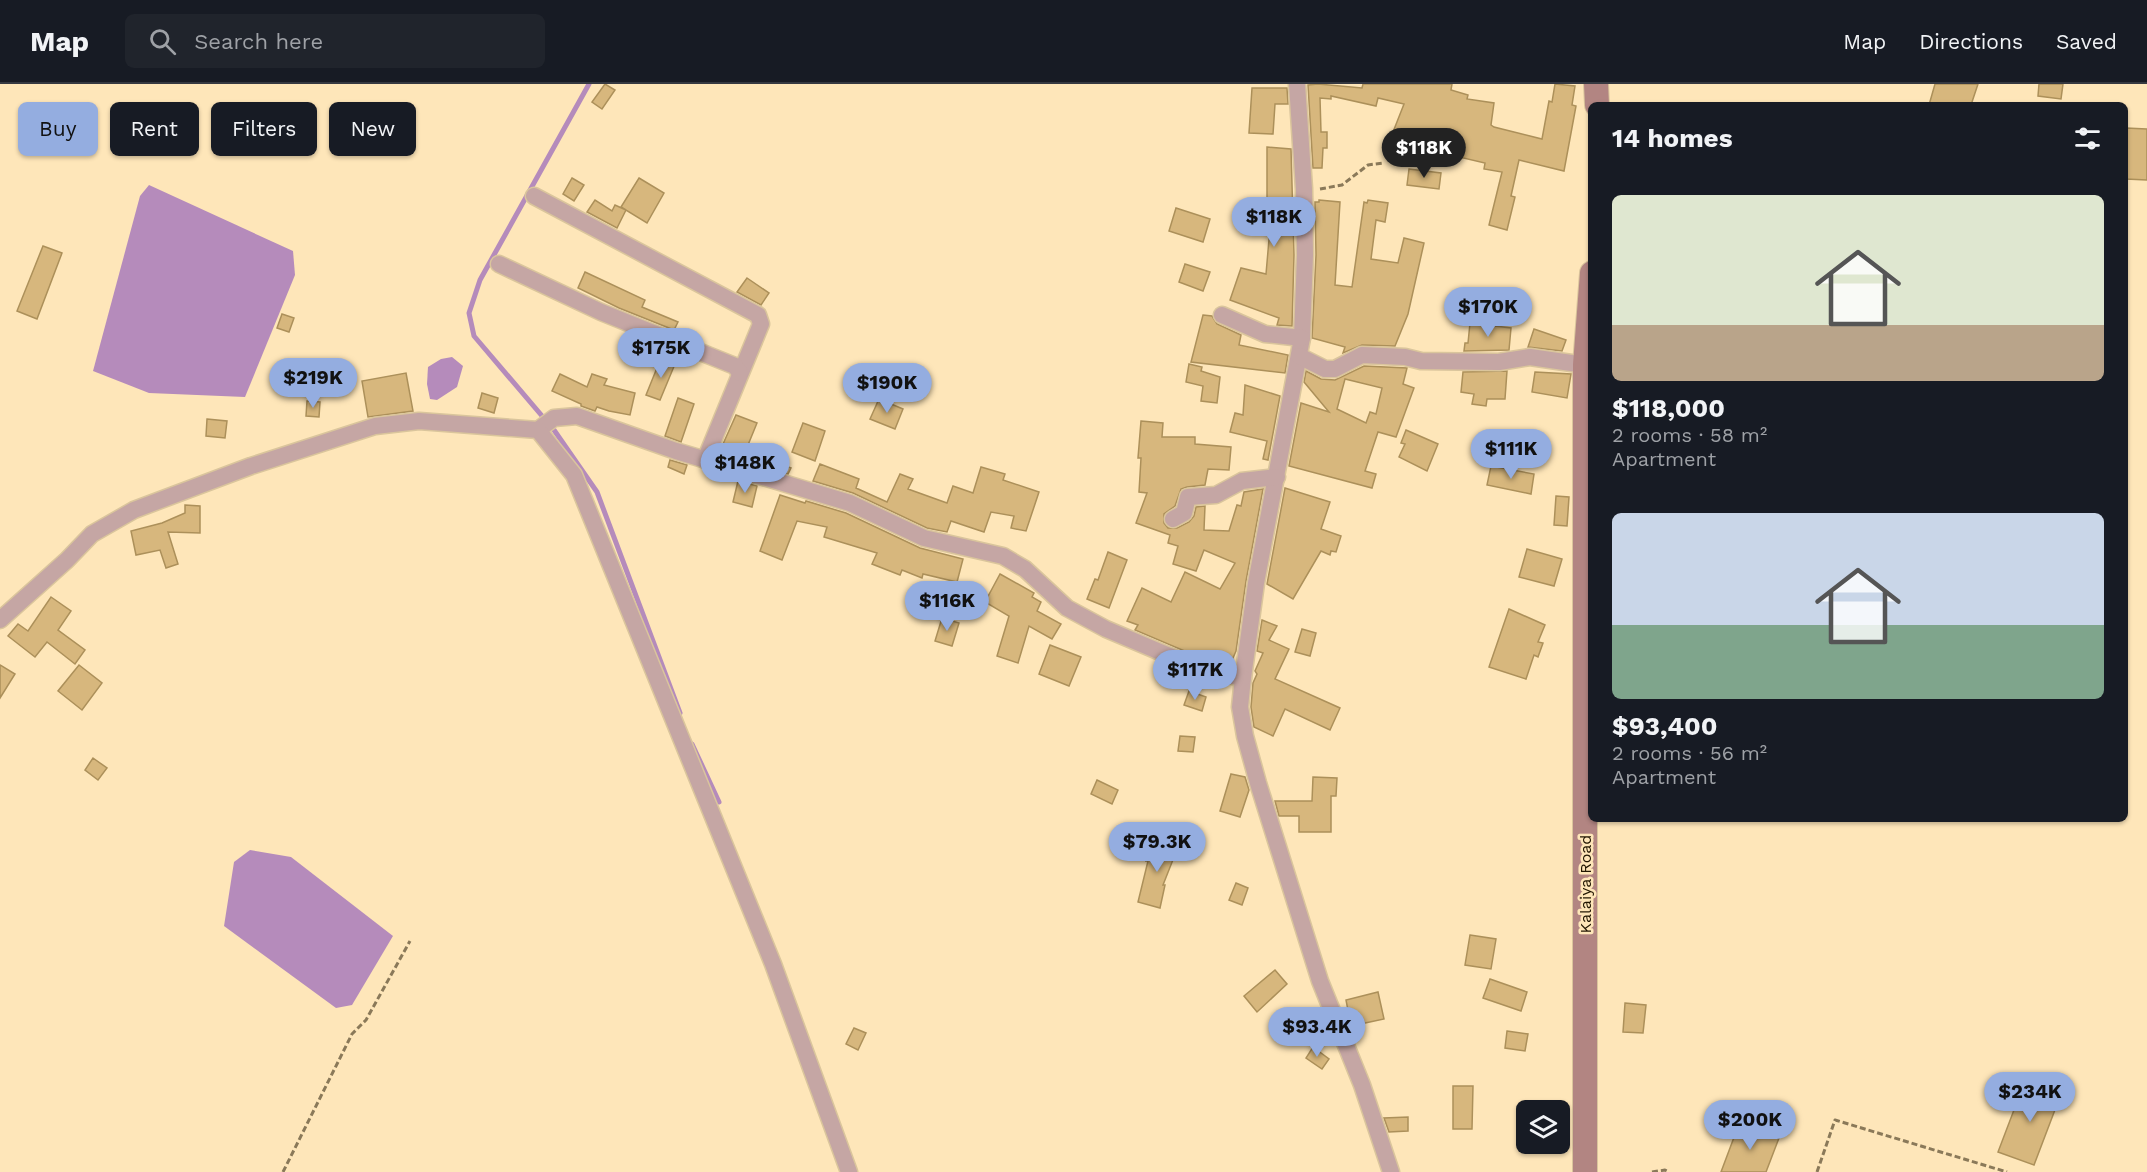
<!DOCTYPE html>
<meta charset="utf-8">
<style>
:root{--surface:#171b24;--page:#20242c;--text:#f1f3f6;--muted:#9ea1a6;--line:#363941;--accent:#94ade0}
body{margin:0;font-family:"Work Sans",sans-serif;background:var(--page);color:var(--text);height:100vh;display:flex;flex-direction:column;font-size:22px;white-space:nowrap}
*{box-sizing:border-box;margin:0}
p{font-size:20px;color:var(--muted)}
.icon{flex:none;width:33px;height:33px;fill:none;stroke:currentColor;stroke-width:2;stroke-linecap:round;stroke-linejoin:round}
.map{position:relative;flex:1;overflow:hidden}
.sheet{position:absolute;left:1588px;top:18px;width:540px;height:720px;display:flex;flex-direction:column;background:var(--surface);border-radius:9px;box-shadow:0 2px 4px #0004}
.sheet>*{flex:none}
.top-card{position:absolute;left:18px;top:18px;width:570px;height:54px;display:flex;gap:12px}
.fabs{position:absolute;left:1516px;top:1016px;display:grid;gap:12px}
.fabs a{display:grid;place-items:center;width:54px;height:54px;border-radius:9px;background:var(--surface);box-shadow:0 2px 4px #0004;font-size:30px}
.price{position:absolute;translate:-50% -51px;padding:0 14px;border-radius:21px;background:var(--accent);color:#111;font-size:20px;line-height:39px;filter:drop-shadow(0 2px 3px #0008)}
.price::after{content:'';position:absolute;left:50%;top:36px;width:18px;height:14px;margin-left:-9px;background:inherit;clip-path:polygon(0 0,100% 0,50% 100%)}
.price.on{background:#222;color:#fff}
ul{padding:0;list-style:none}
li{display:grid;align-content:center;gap:12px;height:318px;padding:0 24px}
li span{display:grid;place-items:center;height:186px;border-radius:9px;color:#555}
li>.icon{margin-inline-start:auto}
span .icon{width:108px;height:108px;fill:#fffc;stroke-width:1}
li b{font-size:26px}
h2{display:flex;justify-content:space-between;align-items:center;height:72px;padding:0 24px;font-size:26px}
.pill{padding:0 21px;border-radius:9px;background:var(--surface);box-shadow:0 2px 4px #0004;font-size:21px;line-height:54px}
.pill.on{background:var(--accent);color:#111}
header{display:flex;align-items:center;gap:36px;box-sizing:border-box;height:84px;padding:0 30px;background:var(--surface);border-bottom:2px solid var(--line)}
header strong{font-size:28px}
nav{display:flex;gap:33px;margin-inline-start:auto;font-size:21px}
.search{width:420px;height:54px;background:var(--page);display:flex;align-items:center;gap:15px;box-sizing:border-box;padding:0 21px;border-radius:9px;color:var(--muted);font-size:22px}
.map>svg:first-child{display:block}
</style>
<header>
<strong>Map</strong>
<div class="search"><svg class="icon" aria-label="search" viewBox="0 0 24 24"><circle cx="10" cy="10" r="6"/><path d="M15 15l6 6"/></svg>Search here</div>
<nav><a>Map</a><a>Directions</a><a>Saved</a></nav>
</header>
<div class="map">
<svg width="2147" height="1088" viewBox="0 0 2147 1088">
<rect width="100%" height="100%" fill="#fee6b9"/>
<g fill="#b58bbb">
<polygon points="149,101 293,167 295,191 245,313 149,309 93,287 140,112"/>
<polygon points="452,273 463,282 457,303 437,316 430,315 427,300 428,283 441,275"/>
<polygon points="250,766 291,773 393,852 352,921 336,924 224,842 234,778"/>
</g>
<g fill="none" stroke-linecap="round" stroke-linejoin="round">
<g stroke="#b58bbb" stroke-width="5">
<polyline points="589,0 480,196 469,229 474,252 554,346 597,408 680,629"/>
<polyline points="692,660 719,718"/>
</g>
</g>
<g fill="#d7b77d" stroke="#ac905a" stroke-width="1.5" fill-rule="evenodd">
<polygon points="605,0 615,6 602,25 592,18"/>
<polygon points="1318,0 1362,4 1363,0 1452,0 1451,6 1468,11 1467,15 1494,19 1491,41 1494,43 1542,55 1549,17 1552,18 1555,0 1575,2 1572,21 1576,22 1564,87 1519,76 1511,112 1515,113 1507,146 1489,141 1502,88 1484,85 1485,79 1412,62 1413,55 1393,48 1404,20 1378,14 1376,22 1331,12 1331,15 1320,14 1321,48 1327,48 1327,64 1323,64 1322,84 1313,84 1308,1"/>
<polygon points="1935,0 1978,0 1971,21 1929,21"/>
<polygon points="2039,0 2063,0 2061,15 2038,12"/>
<polygon points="1252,4 1287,4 1288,20 1275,20 1273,50 1249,49"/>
<polygon points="2126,44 2147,45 2147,96 2126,95"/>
<polygon points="1267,63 1291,65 1294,171 1292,242 1277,241 1279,234 1230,216 1241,184 1266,190 1270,144 1273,144 1274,118 1267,118"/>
<polygon points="1409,85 1441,89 1439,105 1407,101"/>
<polygon points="572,94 584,101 574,117 563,110"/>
<polygon points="639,94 664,109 647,139 626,126 617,144 587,128 595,116 612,127 615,121 626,126 621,123"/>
<polygon points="1319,116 1340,118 1335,201 1352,203 1364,118 1367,119 1368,116 1388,119 1385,138 1376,136 1371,175 1398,179 1404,154 1424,159 1408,230 1395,262 1362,261 1343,269 1345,263 1312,254 1316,171 1315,118 1319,118"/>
<polygon points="1176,124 1210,135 1203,158 1169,147"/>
<polygon points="43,162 62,169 37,235 17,227"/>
<polygon points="1185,180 1210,188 1203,207 1179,198"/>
<polygon points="585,188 645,216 642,223 678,238 674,246 619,224 578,204"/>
<polygon points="747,194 769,209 761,221 737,208"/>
<polygon points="282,230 294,234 289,248 277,244"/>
<polygon points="1203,231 1212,232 1217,240 1241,251 1239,261 1288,271 1285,289 1191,278"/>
<polygon points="1470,239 1511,244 1509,266 1464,267 1465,259 1468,259"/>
<polygon points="1534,245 1566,256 1562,267 1528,263"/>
<polygon points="661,274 675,280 660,316 646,311"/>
<polygon points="1189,280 1202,283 1201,287 1220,293 1217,319 1201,317 1203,302 1186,298"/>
<path d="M 1364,282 L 1407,284 L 1403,300 L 1414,304 L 1396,353 L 1378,348 L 1365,387 L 1376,390 L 1372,404 L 1289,382 L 1301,319 L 1329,328 L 1304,298 L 1306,287 L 1321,295 L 1335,296 ZM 1345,295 L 1382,304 L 1376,330 L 1370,328 L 1366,339 L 1337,325 Z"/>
<polygon points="1507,287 1505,315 1487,315 1486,322 1472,320 1474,310 1461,308 1463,288"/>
<polygon points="1535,288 1571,290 1567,314 1532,308"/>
<polygon points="406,289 413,327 368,333 362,297"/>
<polygon points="560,290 587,303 592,290 607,295 604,301 635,309 630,331 609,327 597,323 595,327 581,322 581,320 552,307"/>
<polygon points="1245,301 1280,312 1268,376 1263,375 1267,357 1230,348 1235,329 1243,331"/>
<polygon points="482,309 498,314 494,329 478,324"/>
<polygon points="678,314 694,320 681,358 665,352"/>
<polygon points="879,315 903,325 895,345 870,335"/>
<polygon points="307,317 320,318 319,333 306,332"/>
<polygon points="736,331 757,339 748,361 757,363 755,371 791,384 788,390 719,369"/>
<polygon points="207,335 227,337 225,354 206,352"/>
<polygon points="1141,337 1163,339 1162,353 1195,353 1195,360 1231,363 1229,386 1208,385 1205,401 1187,403 1181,405 1175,422 1164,430 1164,439 1168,444 1177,444 1189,438 1194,432 1196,423 1205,422 1204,446 1229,447 1237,421 1241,422 1244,408 1263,405 1246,497 1236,567 1230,581 1208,577 1135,546 1138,541 1127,537 1142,504 1171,518 1185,488 1220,505 1235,479 1204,466 1196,487 1173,480 1178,462 1168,459 1170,451 1136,439 1147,409 1139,408 1141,374 1138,374"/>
<polygon points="803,339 825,347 815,377 792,368"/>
<polygon points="1406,346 1438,360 1427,387 1399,373 1405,360 1401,359"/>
<polygon points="670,376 687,381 684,390 668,383"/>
<polygon points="820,380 859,395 856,404 887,418 900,390 913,395 908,405 947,419 953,402 973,409 981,383 1005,390 1003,396 1039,408 1026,447 1011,444 1014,432 991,428 984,448 951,437 947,448 927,444 853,409 813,397"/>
<polygon points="1491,382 1534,390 1531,410 1487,401"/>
<polygon points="738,397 757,402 752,423 733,418"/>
<polygon points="1285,404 1330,418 1321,445 1341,452 1336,468 1331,467 1330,471 1321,467 1293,515 1267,500"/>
<polygon points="780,411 805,419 806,417 846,429 920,464 963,475 957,498 923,490 922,494 902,486 900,491 872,480 877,469 824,453 827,443 797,437 782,476 760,467"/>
<polygon points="1556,412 1569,413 1567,442 1554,441"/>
<polygon points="185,421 200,422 200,449 168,448 178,480 166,484 160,466 136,471 131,447 162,439 185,429"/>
<polygon points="1527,465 1562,475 1554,502 1519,493"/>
<polygon points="1108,468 1127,476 1109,524 1087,515 1095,495 1098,496"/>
<polygon points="1000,490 1034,509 1032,513 1041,518 1037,527 1061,540 1052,555 1029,542 1018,579 997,572 1009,532 985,518"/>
<polygon points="51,513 71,527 58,546 85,566 75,580 47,558 35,573 8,552 18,540 28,547"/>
<polygon points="1509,525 1545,541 1538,558 1543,559 1538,573 1534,571 1526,595 1489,583"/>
<polygon points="942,534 959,539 952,562 935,557"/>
<polygon points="1262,536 1277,542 1269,556 1289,565 1275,595 1340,624 1330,646 1285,625 1273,652 1254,643 1251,623 1253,599 1257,590 1255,587 1263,569 1257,567"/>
<polygon points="1302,545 1316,549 1310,572 1295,568"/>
<polygon points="1050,561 1081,573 1069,602 1039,590"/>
<polygon points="0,581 15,590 0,614"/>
<polygon points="79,581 102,599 82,626 58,607"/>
<polygon points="1189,607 1206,613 1202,627 1184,621"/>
<polygon points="1180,652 1195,653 1193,668 1178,667"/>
<polygon points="93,674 107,684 98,696 85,686"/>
<polygon points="1231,690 1245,693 1249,706 1240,733 1220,727"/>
<polygon points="1313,693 1337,694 1336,712 1331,712 1331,748 1299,748 1299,732 1279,732 1275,717 1312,717"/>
<polygon points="1097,696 1118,706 1112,720 1091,710"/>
<polygon points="1155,754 1178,763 1163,801 1165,801 1160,824 1138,818 1148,777 1146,777"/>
<polygon points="1236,799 1248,804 1242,821 1229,816"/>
<polygon points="1470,851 1496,855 1491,885 1465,881"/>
<polygon points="1275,886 1287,900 1257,928 1244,912"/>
<polygon points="1490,895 1527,908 1521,927 1483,914"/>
<polygon points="1378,908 1384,935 1351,942 1346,916"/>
<polygon points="1625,919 1646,921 1643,949 1623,948"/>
<polygon points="854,944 866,949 858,966 846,960"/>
<polygon points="1507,947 1528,950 1525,967 1505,964"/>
<polygon points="1313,963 1329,975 1322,985 1306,974"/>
<polygon points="2025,997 2061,1010 2034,1081 1998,1068"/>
<polygon points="1453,1002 1473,1002 1472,1045 1453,1045"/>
<polygon points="1408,1033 1408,1047 1389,1048 1384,1034"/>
<polygon points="1739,1040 1779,1054 1766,1088 1721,1088"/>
</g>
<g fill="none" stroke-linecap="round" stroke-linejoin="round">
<g stroke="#dac59c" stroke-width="19">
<g id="minor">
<polyline points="1297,0 1304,105 1305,171 1302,254 1256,499 1243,594 1240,623 1245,652 1258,699 1320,897 1362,1001 1391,1088"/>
<polyline points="534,112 758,231 761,240 705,376"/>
<polyline points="499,180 601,228 735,282 740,289"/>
<polyline points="1222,231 1265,250 1302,254"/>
<polyline points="1299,272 1325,285 1335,285 1362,271 1405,273 1421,277 1499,278 1530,273 1585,281"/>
<polyline points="538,346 554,334 577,332 676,367 850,419 924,454 1003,472 1025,485 1067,524 1106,545 1205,587 1243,594"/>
<polyline points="1173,435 1184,429 1188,413 1216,411 1242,397 1277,393"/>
<polyline points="0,536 67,476 92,450 134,426 251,382 375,342 419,337 538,346 574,391 773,880 849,1088"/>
</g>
</g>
<g stroke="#dac59c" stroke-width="26">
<g id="secondary">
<polyline points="1596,0 1597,21"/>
<polyline points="1585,1088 1585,281 1592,189"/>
</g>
</g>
<g stroke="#8a7959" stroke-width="3" stroke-dasharray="6 3" stroke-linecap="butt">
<polyline points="1320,105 1342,101 1368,81 1383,79"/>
<polyline points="283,1088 352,950 366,936 410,857"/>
<polyline points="1652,1088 1665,1086 1669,1088"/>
<polyline points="1817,1088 1835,1036 2007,1088"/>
</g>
<use href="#minor" stroke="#c5a6a4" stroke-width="16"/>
<use href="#secondary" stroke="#b28582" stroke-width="24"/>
</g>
<g text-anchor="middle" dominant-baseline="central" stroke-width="5" stroke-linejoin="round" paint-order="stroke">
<g font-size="16" fill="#201501" stroke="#fee6b9">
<text transform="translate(1585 800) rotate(-90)">Kalaiya Road</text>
</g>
</g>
</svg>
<div class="fabs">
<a><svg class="icon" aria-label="layers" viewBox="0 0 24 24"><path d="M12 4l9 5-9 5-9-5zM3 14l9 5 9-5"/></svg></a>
</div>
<b class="price on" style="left:1424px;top:95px">$118K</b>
<b class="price" style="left:1274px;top:164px">$118K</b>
<b class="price" style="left:1488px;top:254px">$170K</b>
<b class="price" style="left:661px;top:295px">$175K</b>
<b class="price" style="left:313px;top:325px">$219K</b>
<b class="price" style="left:887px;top:330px">$190K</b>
<b class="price" style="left:1511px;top:396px">$111K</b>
<b class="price" style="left:745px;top:410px">$148K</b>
<b class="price" style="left:947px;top:548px">$116K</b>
<b class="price" style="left:1195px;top:617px">$117K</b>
<b class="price" style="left:1157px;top:789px">$79.3K</b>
<b class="price" style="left:1317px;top:974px">$93.4K</b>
<b class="price" style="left:2030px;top:1039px">$234K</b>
<b class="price" style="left:1750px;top:1067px">$200K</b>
<div class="top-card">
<a class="pill on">Buy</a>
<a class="pill">Rent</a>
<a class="pill">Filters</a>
<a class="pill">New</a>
</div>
<section class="sheet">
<h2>14 homes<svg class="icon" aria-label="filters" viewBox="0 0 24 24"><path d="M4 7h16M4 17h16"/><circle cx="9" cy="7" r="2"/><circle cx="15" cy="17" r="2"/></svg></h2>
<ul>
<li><span style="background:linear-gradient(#dfe7d0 70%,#b9a48a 0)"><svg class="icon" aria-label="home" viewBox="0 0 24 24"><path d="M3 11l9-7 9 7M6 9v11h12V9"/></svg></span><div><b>$118,000</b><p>2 rooms · 58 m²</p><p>Apartment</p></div></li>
<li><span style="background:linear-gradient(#c9d6e8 60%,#7fa58c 0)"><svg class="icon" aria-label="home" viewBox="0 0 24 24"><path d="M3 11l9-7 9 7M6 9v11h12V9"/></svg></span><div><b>$93,400</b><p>2 rooms · 56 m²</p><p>Apartment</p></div></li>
</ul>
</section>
</div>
